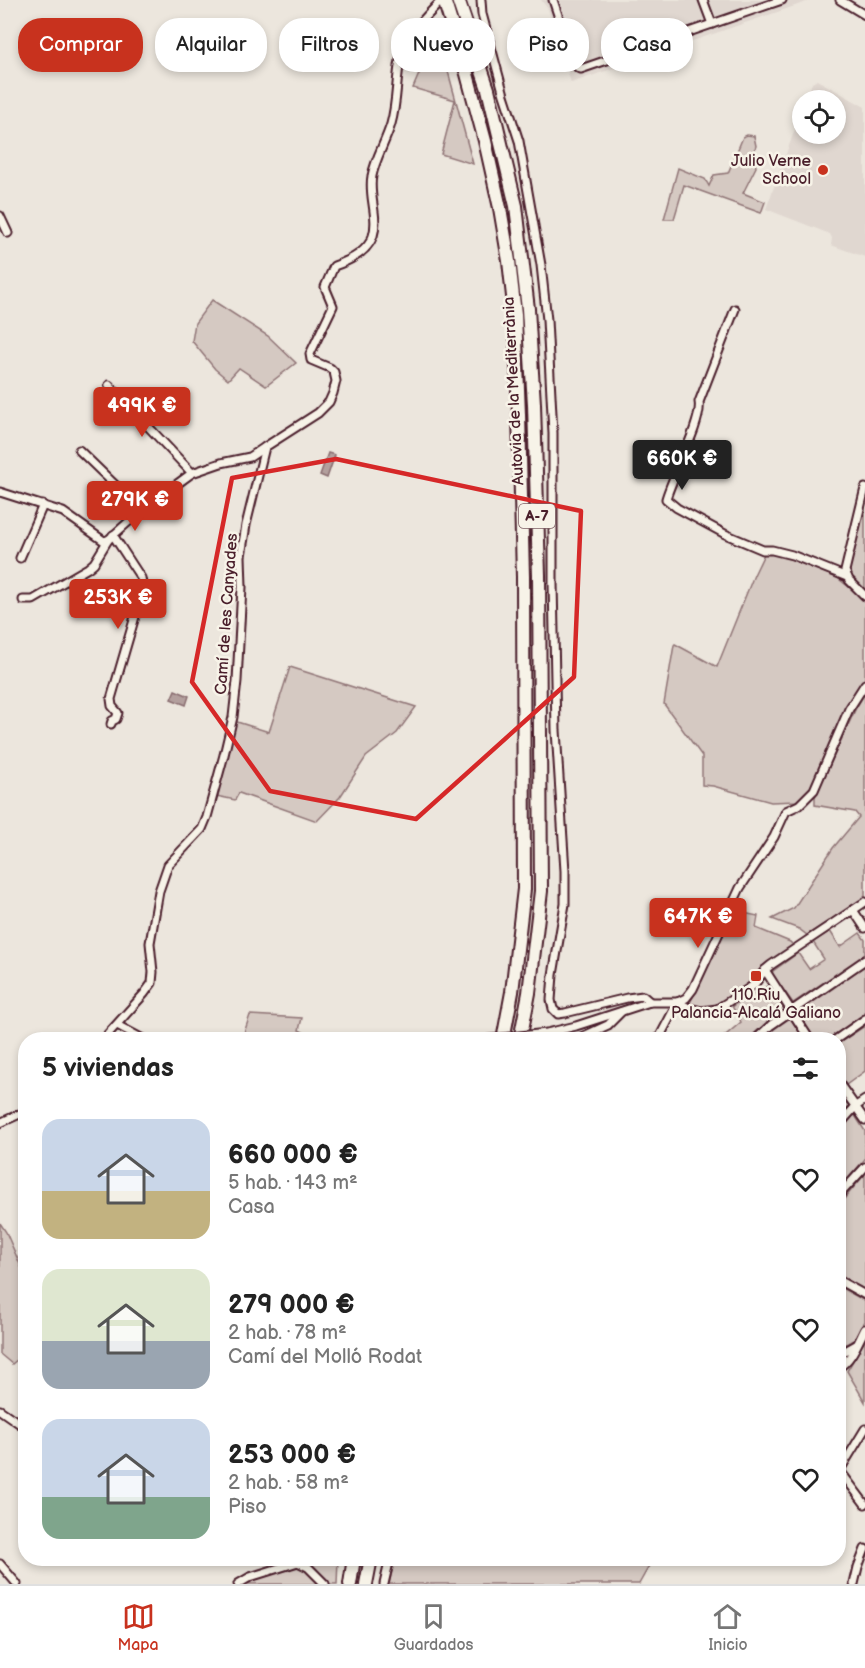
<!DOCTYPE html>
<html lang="es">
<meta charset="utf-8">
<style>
:root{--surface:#fff;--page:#f2f2f2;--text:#222;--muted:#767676;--line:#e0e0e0;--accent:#c8321e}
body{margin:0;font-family:"Balsamiq Sans",sans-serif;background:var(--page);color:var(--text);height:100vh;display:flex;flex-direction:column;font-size:22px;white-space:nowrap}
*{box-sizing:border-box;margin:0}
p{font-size:20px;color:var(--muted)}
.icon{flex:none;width:33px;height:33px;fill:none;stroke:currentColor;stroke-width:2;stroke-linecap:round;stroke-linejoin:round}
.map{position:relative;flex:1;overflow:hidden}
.details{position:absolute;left:18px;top:1032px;width:828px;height:534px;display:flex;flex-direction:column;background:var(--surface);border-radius:24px;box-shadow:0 3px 9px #0003}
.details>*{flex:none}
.guide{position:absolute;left:18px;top:18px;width:830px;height:54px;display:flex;gap:12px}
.controls{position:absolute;left:792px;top:90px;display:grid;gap:12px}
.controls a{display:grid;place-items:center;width:54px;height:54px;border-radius:50%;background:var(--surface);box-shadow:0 3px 9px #0003;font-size:30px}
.price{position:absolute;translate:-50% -51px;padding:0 14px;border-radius:6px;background:var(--accent);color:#fff;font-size:20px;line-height:39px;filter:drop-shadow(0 2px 3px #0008)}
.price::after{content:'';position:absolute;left:50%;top:36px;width:18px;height:14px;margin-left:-9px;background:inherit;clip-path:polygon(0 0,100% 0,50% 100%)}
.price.active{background:#222;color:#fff}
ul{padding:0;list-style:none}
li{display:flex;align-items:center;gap:18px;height:150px;padding:0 24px}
li span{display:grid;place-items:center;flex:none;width:168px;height:120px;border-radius:18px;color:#555}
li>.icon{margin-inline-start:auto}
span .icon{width:72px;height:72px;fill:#fffc;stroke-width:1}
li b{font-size:26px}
h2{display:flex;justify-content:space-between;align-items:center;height:72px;padding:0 24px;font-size:26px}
.tag{padding:0 21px;border-radius:24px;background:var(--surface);box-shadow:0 3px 9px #0003;font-size:21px;line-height:54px}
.tag.active{background:var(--accent);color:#fff}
.dock{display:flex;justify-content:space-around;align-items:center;height:84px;border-top:2px solid var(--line);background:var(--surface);font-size:16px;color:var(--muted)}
.dock a{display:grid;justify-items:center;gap:3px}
.dock .active{color:var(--accent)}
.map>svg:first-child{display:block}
</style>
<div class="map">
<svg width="865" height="1584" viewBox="0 0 865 1584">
<rect width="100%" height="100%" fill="#ece6dd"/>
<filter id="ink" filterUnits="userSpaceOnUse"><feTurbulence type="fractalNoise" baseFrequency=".0167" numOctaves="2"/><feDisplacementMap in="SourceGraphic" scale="12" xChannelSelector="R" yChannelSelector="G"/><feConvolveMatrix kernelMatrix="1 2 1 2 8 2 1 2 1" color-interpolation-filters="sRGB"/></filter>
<g filter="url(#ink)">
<g fill="#e0d7d0">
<polygon points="541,0 812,0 571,83 548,9"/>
<polygon points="817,80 865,107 865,257 831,245 832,238 830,234 766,209 802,110 802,134 836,134 836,100 806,100 812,83"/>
</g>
<g fill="#d5c9c2" stroke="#907476" stroke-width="1.5">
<polygon points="439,38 473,164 441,154 455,100 413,88 422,67"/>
<polygon points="747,135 754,136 756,146 753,153 756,167 743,193 765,202 761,213 684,185 674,219 664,219 678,168 705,179 709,186 714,175 728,173 743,137"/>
<polygon points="212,300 268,336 296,363 266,386 239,368 228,380 215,369 192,341 195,323"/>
<polygon points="865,498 865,591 847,572"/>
<polygon points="765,552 772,552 819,566 835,576 865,600 865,679 853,695 846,707 825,759 809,792 797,801 771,802 713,786 702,785 702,756 664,704 674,645 675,644 717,667 754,575"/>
<polygon points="290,667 416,707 397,733 366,757 340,797 317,821 239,793 235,800 216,796 234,721 269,732"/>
<polygon points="865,693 865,898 807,935 799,929 772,919 794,908 833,848 859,817 855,812 815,805 815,797 856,708"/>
<polygon points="734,911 758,916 756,928 790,942 793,945 761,969 743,988 714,1006 700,1008 691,1006 690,1003"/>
<polygon points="830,931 840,947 860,933 865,940 865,954 793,1003 772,974 773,971 798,953 809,969 824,959 813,942"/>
<polygon points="865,966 865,1014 827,1040 815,1039 799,1014 799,1012"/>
<polygon points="767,986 769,987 784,1009 783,1011 768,1021 748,1039 720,1040 741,1022 732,1006"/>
<polygon points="250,1015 302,1018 299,1030 313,1037 313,1039 242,1039"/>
<polygon points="790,1018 804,1039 762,1040 773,1030"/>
<polygon points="865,1026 865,1071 846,1085 839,1074 838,1044"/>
<polygon points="838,1091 849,1106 839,1118 838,1118"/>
<polygon points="854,1114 865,1131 865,1159 839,1189 839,1133"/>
<polygon points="865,1174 865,1290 839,1275 839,1205"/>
<polygon points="0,1223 6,1232 25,1276 25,1353 12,1364 0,1354"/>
<polygon points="838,1286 865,1301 865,1321 855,1339 839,1348"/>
<polygon points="865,1340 865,1402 847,1371"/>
<polygon points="304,1559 338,1559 337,1584 330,1584"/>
<polygon points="395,1559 395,1558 653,1559 639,1584 389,1584"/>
<polygon points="297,1566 306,1570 320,1584 244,1584 254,1579"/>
</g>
<g fill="#b39f9d" stroke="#896c6f" stroke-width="1.5">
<polygon points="328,453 335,455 327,478 320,475"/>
<polygon points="175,690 189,696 186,705 171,699"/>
</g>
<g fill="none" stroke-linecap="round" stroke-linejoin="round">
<g stroke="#4a1f2b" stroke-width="11">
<g id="minor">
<polyline points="481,0 482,14 504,95 519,141 541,265 547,320 553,433 553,583 556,730 565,871 565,904 553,975 551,1000 553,1009 558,1014 565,1013 627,998 643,996 650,1002"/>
<polyline points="553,0 574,63 577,67 581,69 782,0"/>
<polyline points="703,0 712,24"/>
<polyline points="840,0 865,15"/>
<polyline points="0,216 8,233"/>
<path d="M 735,309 L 699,402 C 703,421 672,476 666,499 L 677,508 L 725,534 L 763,550 L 772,550 L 792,555 L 847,577"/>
<polyline points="109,385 192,473"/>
<polyline points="79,450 141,510"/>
<polyline points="865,488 845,571 849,580 865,596"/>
<polyline points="0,492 63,512 104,541 108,540 143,509 192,473 221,463 250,457 265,447"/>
<polyline points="20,558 43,505"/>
<polyline points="23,600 33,600 88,568 94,563 108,540"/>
<polyline points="111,724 112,721 116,719 118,713 112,706 111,699 143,589 141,578 113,535"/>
<polyline points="853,910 865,928"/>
<polyline points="765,970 810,1040"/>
<polyline points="678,1002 686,998 693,989 740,888 774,837 786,811 799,805 814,790 849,709 865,684"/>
<polyline points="117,1025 145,1040"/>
<polyline points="547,1033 576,1026 650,1002 678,1002 689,1008 702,1011 717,1009 754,985 765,970 771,965 865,902"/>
<path d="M 105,1040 L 108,1034 L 144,994 L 152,983 L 153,972 L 150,943 L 159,891 L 168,865 L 202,829 L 207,817 L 224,755 L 233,717 L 237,681 L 242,587 L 241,556 L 246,525 L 265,447 L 318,413 L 329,402 L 333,393 L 336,381 L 334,372 L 330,368 L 311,360 L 310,354 L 333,306 L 325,287 L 334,266 C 349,261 367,253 373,236 C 379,217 368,195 372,176 C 375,159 386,141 391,124 C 397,103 396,81 400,60 C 405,36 426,17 442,0"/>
<polyline points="575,1040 608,1025 621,1012"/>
<polyline points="658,1040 678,1002"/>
<polyline points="755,1040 771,1025 865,960"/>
<polyline points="835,1040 865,1019"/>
<polyline points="838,1082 865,1120"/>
<polyline points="0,1123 26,1111"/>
<polyline points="838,1126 856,1106 865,1100"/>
<polyline points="838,1198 842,1192 865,1167"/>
<polyline points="838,1280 865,1295"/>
<polyline points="838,1355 856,1345"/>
<path d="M 838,1368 C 852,1360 858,1342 865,1329"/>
<polyline points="0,1410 26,1428"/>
<polyline points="838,1468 865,1504"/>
<polyline points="840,1470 865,1429"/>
<polyline points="0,1564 17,1584"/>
<polyline points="238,1584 250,1577 298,1562 308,1567 325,1584"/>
<polyline points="384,1584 390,1558"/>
<polyline points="854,1584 858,1567 865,1549"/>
</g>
</g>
<g stroke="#4a1f2b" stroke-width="16">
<g id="motorway">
<polyline points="444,0 467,74 485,141 500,208 509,261 515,314 519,415 523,577 524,889 512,992 503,1040"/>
<polyline points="458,0 488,89 516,206 528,309 534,404 539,575 541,891 529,993 520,1040"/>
<polyline points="350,1584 354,1558"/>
<polyline points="366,1584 371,1558"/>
</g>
</g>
<use href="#minor" stroke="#f7f3e8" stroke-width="7"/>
<use href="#motorway" stroke="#f7f3e8" stroke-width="12"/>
<g stroke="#4a1f2b" stroke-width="11" stroke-linecap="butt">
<polyline id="minor-bridge" points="482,1040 547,1033"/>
</g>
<use href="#minor-bridge" stroke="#f7f3e8" stroke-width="7"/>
</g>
</g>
<path fill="none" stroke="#d62828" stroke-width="4.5" stroke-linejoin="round" d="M 336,459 L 581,511 L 574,677 L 416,819 L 270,791 L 192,682 L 232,478 Z"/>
<g fill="#c8321e" stroke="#f7f3e8" stroke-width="2">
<circle cx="823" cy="170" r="6"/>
<rect x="750" y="970" width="12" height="12" rx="3"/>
</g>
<g text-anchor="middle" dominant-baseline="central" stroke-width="5" stroke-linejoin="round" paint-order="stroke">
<rect fill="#f7f3e8" stroke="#7e5f64" stroke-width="1.5" x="519" y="504" width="36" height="24" rx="4.5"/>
<g font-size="15" font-weight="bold" fill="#4a1f2b">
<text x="537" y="516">A-7</text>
</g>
<g font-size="16" fill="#4a1f2b" stroke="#f7f3e8" text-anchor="end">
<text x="811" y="161">Julio Verne<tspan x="811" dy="18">School</tspan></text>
<text x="756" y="995" text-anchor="middle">110.Riu<tspan x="756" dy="18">Palancia-Alcalá Galiano</tspan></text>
</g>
<g font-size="16" fill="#4a1f2b" stroke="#f7f3e8">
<text transform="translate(514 391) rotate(-93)">Autovia de la Mediterrània</text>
<text transform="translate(227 614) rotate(-86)">Camí de les Canyades</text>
</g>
</g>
</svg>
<div class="controls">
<a><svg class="icon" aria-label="locate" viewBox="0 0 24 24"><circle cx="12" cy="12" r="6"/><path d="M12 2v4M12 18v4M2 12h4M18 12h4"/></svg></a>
</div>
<b class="price" style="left:142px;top:438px">499K €</b>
<b class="price active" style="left:682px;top:491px">660K €</b>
<b class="price" style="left:135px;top:532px">279K €</b>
<b class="price" style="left:118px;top:630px">253K €</b>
<b class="price" style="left:698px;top:949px">647K €</b>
<div class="guide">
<a class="tag active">Comprar</a>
<a class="tag">Alquilar</a>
<a class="tag">Filtros</a>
<a class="tag">Nuevo</a>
<a class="tag">Piso</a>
<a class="tag">Casa</a>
</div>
<section class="details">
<h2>5 viviendas<svg class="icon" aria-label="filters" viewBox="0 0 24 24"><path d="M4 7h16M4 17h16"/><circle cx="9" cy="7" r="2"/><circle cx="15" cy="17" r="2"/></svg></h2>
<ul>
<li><span style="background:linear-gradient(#c9d6e8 60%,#c2b280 0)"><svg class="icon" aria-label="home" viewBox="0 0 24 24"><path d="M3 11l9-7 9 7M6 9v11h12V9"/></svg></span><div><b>660 000 €</b><p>5 hab. · 143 m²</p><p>Casa</p></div><svg class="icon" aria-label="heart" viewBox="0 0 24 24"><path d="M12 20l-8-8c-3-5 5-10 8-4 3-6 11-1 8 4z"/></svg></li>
<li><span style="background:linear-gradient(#dfe7d0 60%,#9aa5b1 0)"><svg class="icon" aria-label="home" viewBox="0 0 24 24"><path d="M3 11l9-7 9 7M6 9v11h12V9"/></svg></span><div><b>279 000 €</b><p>2 hab. · 78 m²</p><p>Camí del Molló Rodat</p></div><svg class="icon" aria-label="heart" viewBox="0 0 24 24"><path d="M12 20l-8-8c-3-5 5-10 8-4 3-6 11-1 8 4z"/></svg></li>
<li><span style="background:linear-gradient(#c9d6e8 65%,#7fa58c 0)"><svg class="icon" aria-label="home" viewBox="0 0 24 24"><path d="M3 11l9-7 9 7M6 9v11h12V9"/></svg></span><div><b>253 000 €</b><p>2 hab. · 58 m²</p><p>Piso</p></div><svg class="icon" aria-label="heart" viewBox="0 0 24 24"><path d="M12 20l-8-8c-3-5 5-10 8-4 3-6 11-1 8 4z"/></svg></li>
</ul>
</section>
</div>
<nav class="dock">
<a class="active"><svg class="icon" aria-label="map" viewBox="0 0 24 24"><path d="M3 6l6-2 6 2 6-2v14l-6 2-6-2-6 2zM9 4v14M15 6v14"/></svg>Mapa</a>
<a><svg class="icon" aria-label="saved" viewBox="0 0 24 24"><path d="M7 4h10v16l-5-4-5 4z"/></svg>Guardados</a>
<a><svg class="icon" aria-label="home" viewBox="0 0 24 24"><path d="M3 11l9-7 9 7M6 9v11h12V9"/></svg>Inicio</a>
</nav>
